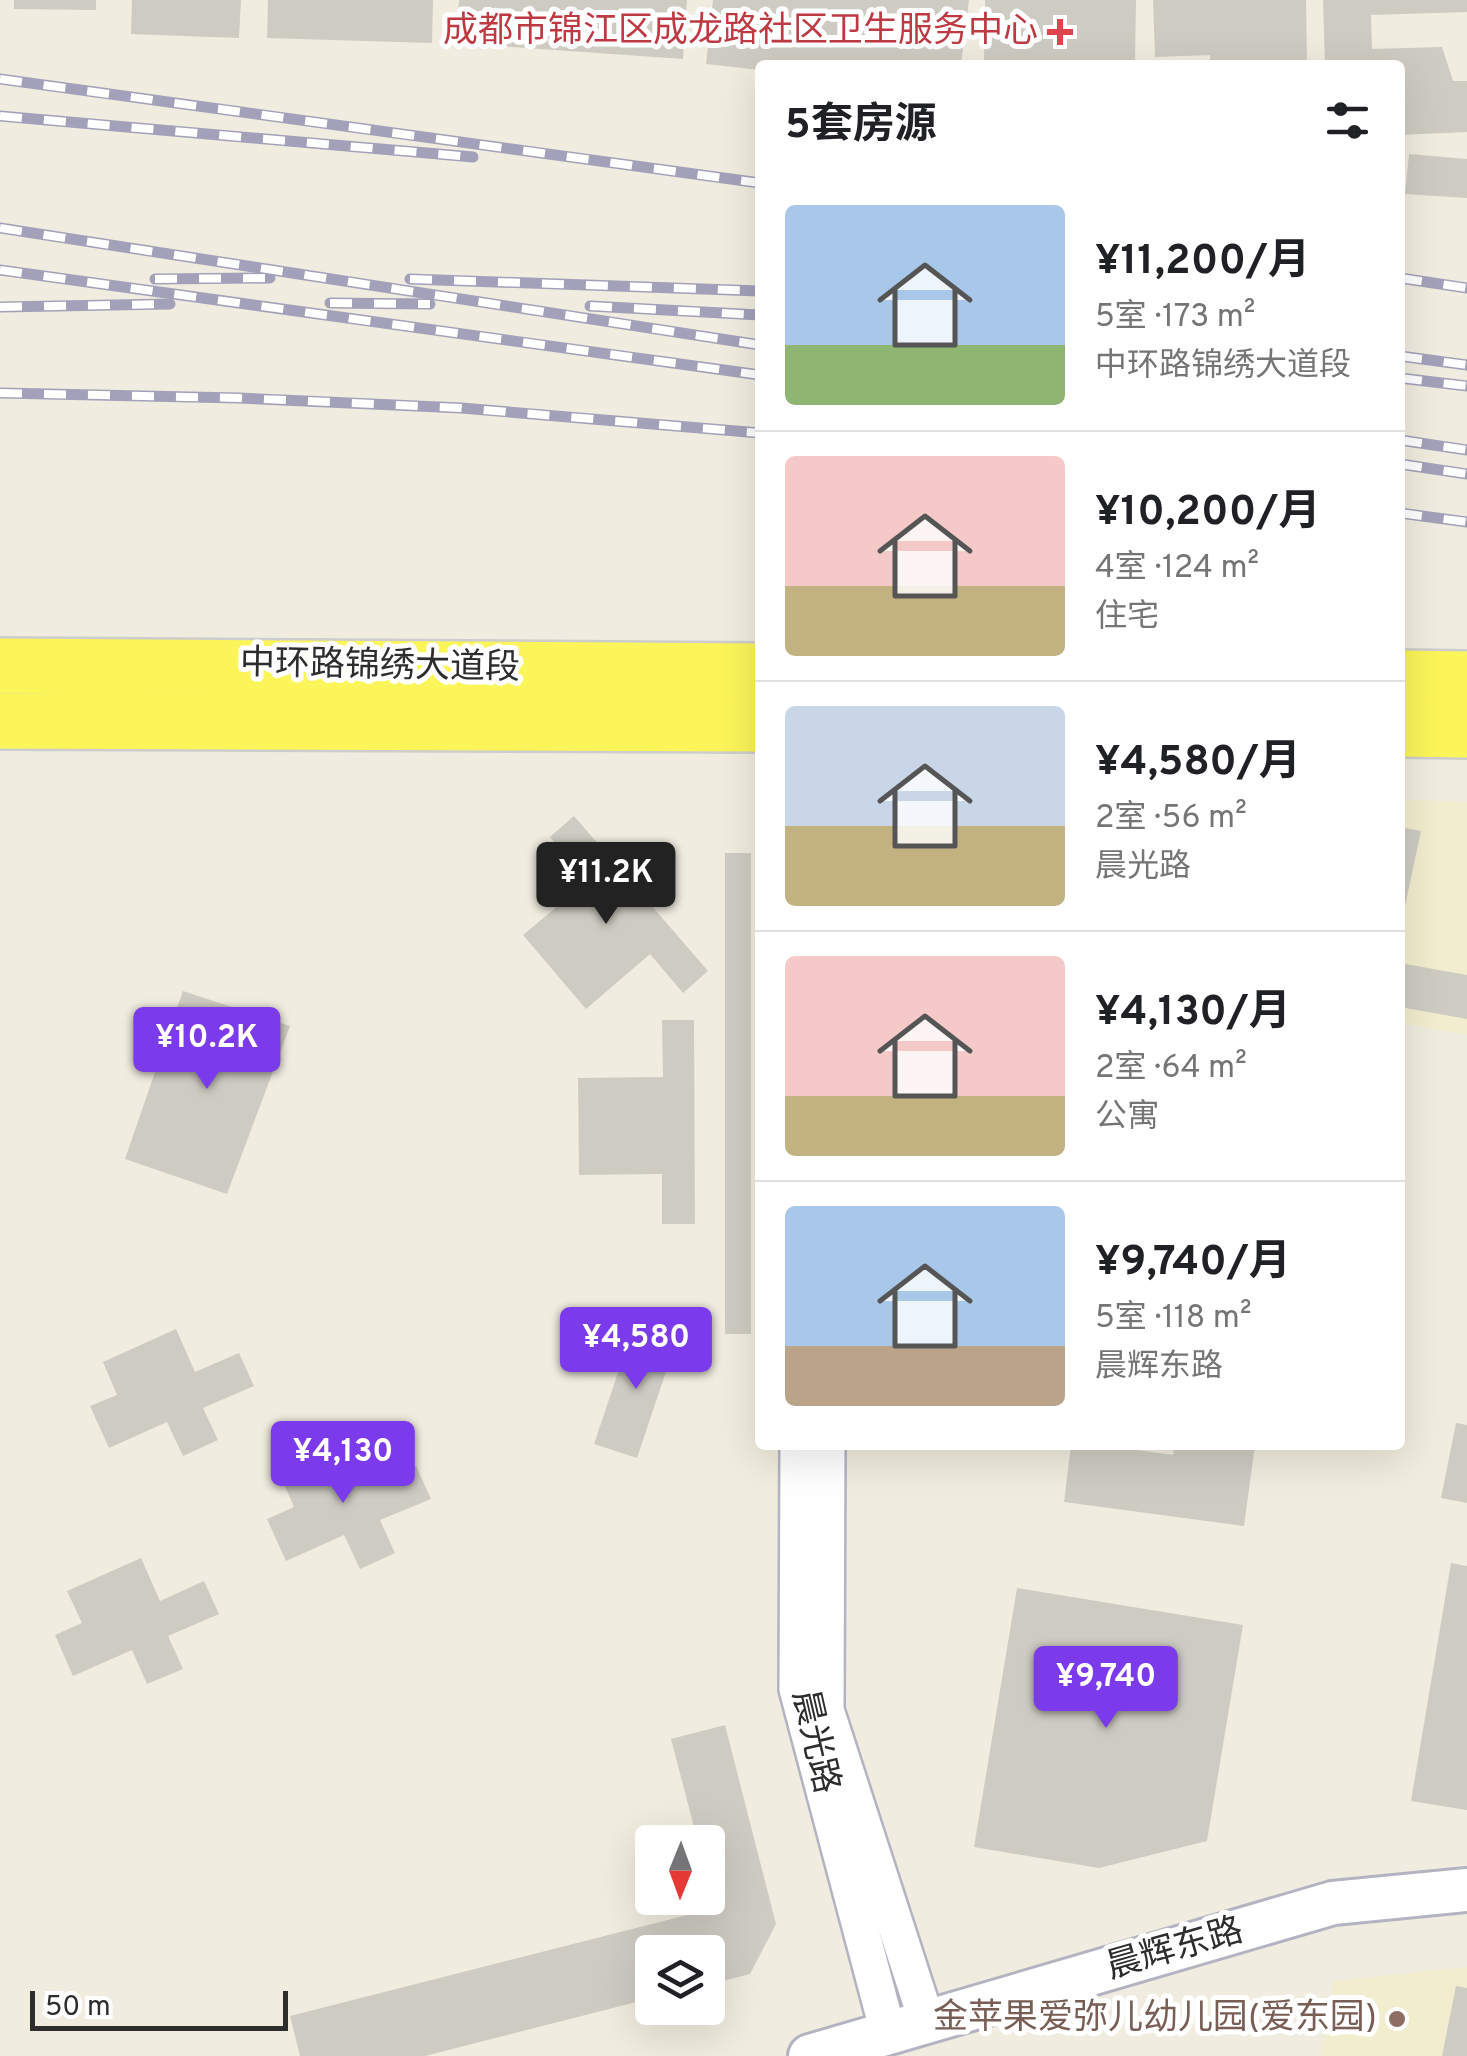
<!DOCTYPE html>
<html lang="zh">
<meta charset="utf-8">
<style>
:root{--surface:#fff;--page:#f6f6f6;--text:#202124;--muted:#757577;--line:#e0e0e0;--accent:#7c3aed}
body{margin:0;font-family:Overpass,"Noto Sans SC",sans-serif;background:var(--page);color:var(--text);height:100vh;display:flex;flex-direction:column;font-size:38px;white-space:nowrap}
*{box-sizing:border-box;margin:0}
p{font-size:32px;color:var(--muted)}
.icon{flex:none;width:55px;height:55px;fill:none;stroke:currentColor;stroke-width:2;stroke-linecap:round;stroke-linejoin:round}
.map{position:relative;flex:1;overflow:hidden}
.drawer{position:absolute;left:755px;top:60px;width:650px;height:1390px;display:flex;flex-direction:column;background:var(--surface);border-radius:10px;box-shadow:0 10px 40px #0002}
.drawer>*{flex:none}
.needle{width:65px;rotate:181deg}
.fabs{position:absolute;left:635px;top:1825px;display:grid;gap:20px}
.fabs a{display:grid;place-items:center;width:90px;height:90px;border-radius:10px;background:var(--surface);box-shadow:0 10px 40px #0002;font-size:50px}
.scale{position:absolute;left:30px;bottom:25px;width:258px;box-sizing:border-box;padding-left:10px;border:5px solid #2d2d2d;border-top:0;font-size:28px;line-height:35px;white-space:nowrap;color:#2d2d2d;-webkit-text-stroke:8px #fff;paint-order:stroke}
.price{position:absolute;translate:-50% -85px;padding:0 22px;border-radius:10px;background:var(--accent);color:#fff;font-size:32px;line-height:65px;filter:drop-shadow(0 2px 5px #0008)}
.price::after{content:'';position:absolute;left:50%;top:60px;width:30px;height:22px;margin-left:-15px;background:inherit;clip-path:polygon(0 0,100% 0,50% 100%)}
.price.active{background:#222;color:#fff}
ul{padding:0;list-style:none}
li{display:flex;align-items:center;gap:30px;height:250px;padding:0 30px}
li+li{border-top:2px solid var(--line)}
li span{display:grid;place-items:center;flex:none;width:280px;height:200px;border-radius:10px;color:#555}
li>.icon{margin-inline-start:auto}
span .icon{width:120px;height:120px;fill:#fffc;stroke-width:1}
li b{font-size:42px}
h2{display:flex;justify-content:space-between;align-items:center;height:120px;padding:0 30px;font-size:42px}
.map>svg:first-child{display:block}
</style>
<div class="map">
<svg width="1467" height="2056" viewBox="0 0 1467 2056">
<rect width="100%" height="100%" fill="#f0ecdf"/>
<g fill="#f2edce">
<polygon points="1400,799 1467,802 1467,1035 1400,1023"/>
<polygon points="1467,1967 1467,2056 1320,2056 1334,1981"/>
</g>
<g fill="#ceccc2">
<polygon points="14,0 96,0 96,10 14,9"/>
<polygon points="132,0 241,0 239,38 131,34"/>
<polygon points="268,0 433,0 432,43 267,38"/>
<polygon points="459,0 687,0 683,59 456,43"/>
<polygon points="713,0 969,0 961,65 760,65 760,70 706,64"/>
<polygon points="985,0 1136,0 1135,65 984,65"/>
<polygon points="1153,0 1306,0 1307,65 1210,65 1210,55 1155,57"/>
<polygon points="1323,0 1467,0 1467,12 1371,15 1372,49 1442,47 1453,81 1467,81 1467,132 1400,135 1400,65 1325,65"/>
<polygon points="1409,154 1467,159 1467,198 1405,194"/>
<polygon points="574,816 708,971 683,993 650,954 586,1009 523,935 588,881 550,837"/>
<polygon points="1400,827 1421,831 1402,920 1400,920"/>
<rect x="725" y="853" width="26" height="481"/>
<polygon points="1400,963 1467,975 1467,1019 1400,1007"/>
<polygon points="183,991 290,1026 227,1194 125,1159"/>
<polygon points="662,1020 694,1020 695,1224 662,1224 662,1174 579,1175 578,1078 663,1077"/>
<polygon points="634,1325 677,1339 637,1458 594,1444"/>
<polygon points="176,1329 195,1372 239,1353 254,1386 203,1408 218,1440 183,1456 167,1422 109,1448 90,1406 117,1395 103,1362"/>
<polygon points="1456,1423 1467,1425 1467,1503 1441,1498"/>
<polygon points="353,1442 372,1485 416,1466 431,1499 380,1520 395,1553 360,1569 344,1535 286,1561 267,1519 294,1507 280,1475"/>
<polygon points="1071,1445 1100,1445 1173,1455 1174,1445 1255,1445 1244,1526 1064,1502"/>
<polygon points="141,1558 160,1601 204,1581 219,1614 168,1636 183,1669 147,1684 132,1650 73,1676 55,1635 82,1623 67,1591"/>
<polygon points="1451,1563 1467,1566 1467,1810 1411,1801"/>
<polygon points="1017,1588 1243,1625 1207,1841 1099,1868 974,1847"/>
<polygon points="725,1725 776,1924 750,1974 708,1985 708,1952 652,1952 652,1998 425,2056 300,2056 290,2016 715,1908 708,1881 708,1842 698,1842 671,1739"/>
<polygon points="1456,1986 1467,1988 1467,2056 1442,2056"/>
</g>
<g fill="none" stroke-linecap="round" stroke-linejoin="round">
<g stroke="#b3b3c2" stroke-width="40">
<g id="minor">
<polyline points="798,1445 797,1689 888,2032"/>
<polyline points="827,1445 826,1710 927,2022"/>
</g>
</g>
<g stroke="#b3b3c2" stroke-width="48">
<polyline id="tertiary" points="810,2056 1333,1903 1467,1890"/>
</g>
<g stroke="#cdcdcd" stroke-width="60">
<g id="primary">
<polyline points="0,666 760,671"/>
<polyline points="1400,678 1467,679"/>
<polyline points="0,721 760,724"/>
<polyline points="1400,729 1467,730"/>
</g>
</g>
<use href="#minor" stroke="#fff" stroke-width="35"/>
<use href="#tertiary" stroke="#fff" stroke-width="42"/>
<use href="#primary" stroke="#fbf559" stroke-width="55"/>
<g stroke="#a2a1b9" stroke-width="11">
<g id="rail">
<polyline points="0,79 760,183"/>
<polyline points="0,116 473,157"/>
<polyline points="0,228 760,345"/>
<polyline points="0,270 760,375"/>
<polyline points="1400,278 1467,288"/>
<polyline points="155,279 270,278"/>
<polyline points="410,279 760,291"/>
<polyline points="330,303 430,304"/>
<polyline points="590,306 760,315"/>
<polyline points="0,307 170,304"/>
<polyline points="1400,356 1467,365"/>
<polyline points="1400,378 1467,386"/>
<polyline points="0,393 239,398 461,408 760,433"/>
<polyline points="1400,440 1467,450"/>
<polyline points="1400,464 1467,474"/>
<polyline points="1400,513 1467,522"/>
</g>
</g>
<use href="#rail" stroke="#fff" stroke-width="8" stroke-dasharray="22" stroke-linecap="butt"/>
</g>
<path fill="#e0444e" stroke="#fff" stroke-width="4" d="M1055 17h10v10h10v10h-10v10h-10v-10h-10v-10h10z"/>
<circle fill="#8d6e63" stroke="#fff" stroke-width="4" cx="1397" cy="2019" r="10"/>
<g text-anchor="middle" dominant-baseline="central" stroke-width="10" stroke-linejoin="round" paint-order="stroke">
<g font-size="35" fill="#be3a42" stroke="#fff" text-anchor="end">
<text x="1038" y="32">成都市锦江区成龙路社区卫生服务中心</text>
</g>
<g font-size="35" fill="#2d2d2d" stroke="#fff">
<text transform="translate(380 667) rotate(1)">中环路锦绣大道段</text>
<text transform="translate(814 1742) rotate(77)">晨光路</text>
<text transform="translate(1175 1950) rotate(-16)">晨辉东路</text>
</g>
<g font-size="35" fill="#785e54" stroke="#fff" text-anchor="end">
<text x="1377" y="2019">金苹果爱弥儿幼儿园(爱东园)</text>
</g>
</g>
</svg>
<div class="fabs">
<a><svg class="needle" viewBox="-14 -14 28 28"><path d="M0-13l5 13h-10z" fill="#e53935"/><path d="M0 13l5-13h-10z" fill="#757577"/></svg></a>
<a><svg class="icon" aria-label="layers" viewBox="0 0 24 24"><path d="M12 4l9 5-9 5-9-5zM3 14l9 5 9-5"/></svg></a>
</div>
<div class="scale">50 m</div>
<b class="price active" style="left:606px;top:927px">¥11.2K</b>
<b class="price" style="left:207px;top:1092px">¥10.2K</b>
<b class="price" style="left:636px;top:1392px">¥4,580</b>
<b class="price" style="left:343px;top:1506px">¥4,130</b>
<b class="price" style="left:1106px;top:1731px">¥9,740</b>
<section class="drawer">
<h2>5套房源<svg class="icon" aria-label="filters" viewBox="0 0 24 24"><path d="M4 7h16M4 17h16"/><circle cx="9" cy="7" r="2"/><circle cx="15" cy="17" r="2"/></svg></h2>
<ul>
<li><span style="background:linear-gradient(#a9c7e8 70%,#8fb573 0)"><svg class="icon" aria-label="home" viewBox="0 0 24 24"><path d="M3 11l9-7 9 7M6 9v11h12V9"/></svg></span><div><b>¥11,200/月</b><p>5室 · 173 m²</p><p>中环路锦绣大道段</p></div></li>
<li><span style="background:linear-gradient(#f6c9c9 65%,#c2b280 0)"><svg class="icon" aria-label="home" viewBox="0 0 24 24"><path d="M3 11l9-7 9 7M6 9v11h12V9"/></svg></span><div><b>¥10,200/月</b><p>4室 · 124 m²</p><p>住宅</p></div></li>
<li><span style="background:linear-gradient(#c9d6e8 60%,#c2b280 0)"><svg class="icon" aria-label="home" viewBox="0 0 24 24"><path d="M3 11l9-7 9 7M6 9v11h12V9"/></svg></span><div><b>¥4,580/月</b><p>2室 · 56 m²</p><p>晨光路</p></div></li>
<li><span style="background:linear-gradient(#f6c9c9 70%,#c2b280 0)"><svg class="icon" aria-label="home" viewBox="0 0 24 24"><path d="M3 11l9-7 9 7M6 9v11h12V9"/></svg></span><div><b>¥4,130/月</b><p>2室 · 64 m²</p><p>公寓</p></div></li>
<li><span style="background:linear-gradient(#a9c7e8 70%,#b9a48a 0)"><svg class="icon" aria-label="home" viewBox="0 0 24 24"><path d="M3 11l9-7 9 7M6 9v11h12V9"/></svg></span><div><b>¥9,740/月</b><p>5室 · 118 m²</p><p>晨辉东路</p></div></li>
</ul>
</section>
</div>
